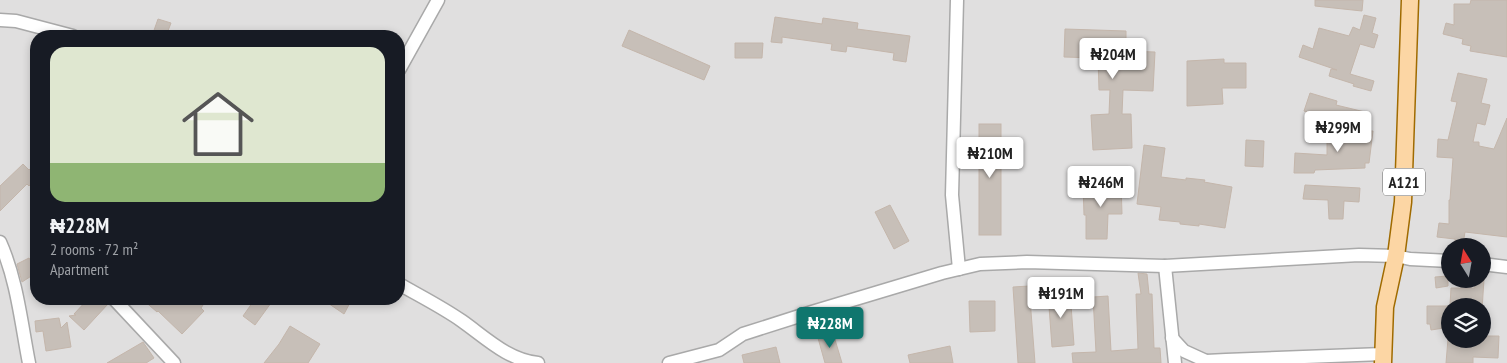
<!DOCTYPE html>
<meta charset="utf-8">
<style>
:root{--surface:#171b24;--page:#242831;--text:#f1f3f6;--muted:#9ea1a6;--accent:#0f766e}
body{margin:0;font-family:"PT Sans Narrow",sans-serif;background:var(--page);color:var(--text);height:100vh;display:flex;flex-direction:column;font-size:19px;white-space:nowrap}
*{box-sizing:border-box;margin:0}
p{font-size:16px;color:var(--muted)}
.icon{flex:none;width:28px;height:28px;fill:none;stroke:currentColor;stroke-width:2;stroke-linecap:round;stroke-linejoin:round}
.map{position:relative;flex:1;overflow:hidden}
.details{position:absolute;left:30px;top:30px;width:375px;height:275px;display:flex;flex-direction:column;background:var(--surface);border-radius:20px;box-shadow:0 2px 8px #0003}
.details>*{flex:none}
.needle{width:32px;rotate:349deg}
.buttons{position:absolute;left:1441px;top:238px;display:grid;gap:10px}
.buttons a{display:grid;place-items:center;width:50px;height:50px;border-radius:50%;background:var(--surface);box-shadow:0 2px 8px #0003;font-size:25px}
.price{position:absolute;translate:-50% -42px;padding:0 11px;border-radius:5px;background:#fff;color:#222;font-size:16px;line-height:32px;filter:drop-shadow(0 1px 2px #0008)}
.price::after{content:'';position:absolute;left:50%;top:30px;width:15px;height:11px;margin-left:-8px;background:inherit;clip-path:polygon(0 0,100% 0,50% 100%)}
.price.on{background:var(--accent);color:#fff}
ul{padding:0;list-style:none}
li{display:grid;align-content:center;gap:10px;height:265px;padding:0 20px}
li span{display:grid;place-items:center;height:155px;border-radius:15px;color:#555}
li>.icon{margin-inline-start:auto}
span .icon{width:90px;height:90px;fill:#fffc;stroke-width:1}
li b{font-size:21px}
.map>svg:first-child{display:block}
</style>
<div class="map">
<svg width="1507" height="363" viewBox="0 0 1507 363">
<rect width="100%" height="100%" fill="#f2efe9"/>
<path fill="#e0dfdf" fill-rule="evenodd" d="M 0,0 L 1507,0 L 1507,363 L 0,363 ZM 36,36 L 399,36 L 399,299 L 36,299 ZM 1450,246 L 1482,246 L 1482,279 L 1450,279 ZM 1450,306 L 1482,306 L 1482,339 L 1450,339 Z"/>
<g fill="#c7bfb8" stroke="#c4b6ab">
<polygon points="1315,0 1363,0 1362,11 1315,6"/>
<polygon points="1471,0 1507,0 1507,57 1470,51 1471,46 1462,44 1463,39 1443,34 1446,23 1454,25 1454,4 1470,4"/>
<polygon points="1364,15 1376,18 1372,33 1378,35 1374,48 1360,44 1350,74 1374,81 1371,91 1353,86 1354,84 1329,76 1331,69 1337,70 1299,57 1303,45 1313,49 1319,28 1349,36 1353,27 1360,30"/>
<polygon points="775,17 822,24 823,18 858,23 857,29 910,36 906,62 893,60 894,53 847,46 846,52 831,50 832,44 782,37 782,43 771,42"/>
<polygon points="158,19 171,23 166,36 152,36"/>
<polygon points="1065,29 1126,31 1126,51 1155,52 1153,91 1123,90 1122,114 1131,114 1132,148 1093,150 1091,115 1109,114 1110,90 1099,90 1098,58 1064,57"/>
<polygon points="629,30 710,66 704,80 622,46"/>
<polygon points="735,43 763,43 762,58 735,58"/>
<polygon points="1224,59 1224,63 1246,63 1246,88 1222,88 1223,104 1187,106 1187,61"/>
<polygon points="1458,73 1487,79 1481,103 1490,105 1485,125 1477,123 1473,142 1479,142 1479,146 1494,149 1507,118 1507,237 1465,232 1463,244 1455,242 1455,239 1437,237 1439,223 1449,224 1449,200 1450,200 1453,158 1437,157 1438,139 1448,140 1457,102 1451,101"/>
<polygon points="1310,93 1337,101 1336,105 1365,112 1362,127 1304,111"/>
<rect x="979" y="124" width="22" height="111"/>
<polygon points="1373,131 1369,163 1365,163 1365,168 1315,170 1314,173 1294,173 1295,153 1327,155 1327,132"/>
<polygon points="1246,140 1264,141 1263,167 1245,166"/>
<polygon points="1144,145 1165,148 1161,177 1186,180 1186,178 1205,180 1204,182 1232,187 1225,228 1199,224 1199,226 1180,224 1180,222 1159,220 1161,207 1137,204"/>
<polygon points="36,163 36,179 29,186 27,184 0,211 0,186 23,164 29,170"/>
<polygon points="1121,183 1122,214 1108,214 1107,239 1086,239 1086,215 1084,215 1083,184"/>
<polygon points="1305,185 1360,188 1359,202 1344,201 1343,219 1329,219 1328,200 1303,199"/>
<polygon points="890,205 909,241 894,249 875,212"/>
<polygon points="29,258 36,270 36,273 22,282 17,264"/>
<polygon points="1138,273 1147,274 1149,294 1152,294 1154,348 1160,348 1161,363 1073,363 1072,353 1096,352 1093,297 1108,296 1111,351 1138,349 1136,294 1141,294"/>
<polygon points="1448,276 1448,286 1436,288 1435,277"/>
<polygon points="1473,279 1484,279 1482,310 1482,306 1450,305 1451,288 1475,288"/>
<polygon points="1029,286 1035,363 1018,363 1013,287"/>
<polygon points="1070,292 1074,345 1052,347 1048,293"/>
<polygon points="88,299 106,299 108,304 84,330 69,316 76,315 74,314"/>
<polygon points="142,299 207,299 201,308 204,311 182,334 158,311 157,312"/>
<polygon points="255,299 265,299 271,303 255,325 243,316"/>
<polygon points="322,299 352,299 344,314"/>
<polygon points="969,301 995,301 995,331 970,332"/>
<polygon points="1427,306 1450,306 1450,327 1431,330 1430,324 1427,324"/>
<polygon points="59,318 61,328 67,322 71,347 46,351 43,331 36,332 35,321"/>
<polygon points="290,326 320,344 308,363 264,363 279,344"/>
<polygon points="833,333 842,363 825,363 818,338"/>
<polygon points="1482,336 1499,336 1498,358 1473,357 1473,363 1446,363 1448,339 1482,339"/>
<polygon points="143,342 154,358 146,363 107,363"/>
<polygon points="950,346 953,363 910,363 908,355"/>
<polygon points="776,347 780,363 744,363 742,355"/>
</g>
<g fill="none" stroke-linecap="round" stroke-linejoin="round">
<g stroke="#a9a9a9" stroke-width="15">
<g id="minor">
<polyline points="957,0 952,195 959,269"/>
<polyline points="0,20 16,21 73,36"/>
<polyline points="399,70 438,0"/>
<path d="M 0,242 C 17,280 21,322 29,363"/>
<polyline points="1482,264 1507,267"/>
<polyline points="1165,266 1175,363"/>
<path d="M 399,284 C 420,296 442,307 462,321 C 486,338 508,360 538,363"/>
<polyline points="114,299 174,363"/>
<polyline points="1172,338 1184,351 1206,361"/>
<polyline points="669,363 719,350 743,334 812,312 942,273 980,264 1027,262 1165,266 1359,255 1396,256 1410,259 1450,261"/>
<polyline points="1203,363 1206,361 1226,360 1383,354"/>
</g>
</g>
<g stroke="#a06b00" stroke-width="19">
<polyline id="major" points="1383,363 1385,307 1396,256 1403,202 1410,0"/>
</g>
<use href="#minor" stroke="#fff" stroke-width="12"/>
<use href="#major" stroke="#fcd6a4" stroke-width="16"/>
</g>
<g text-anchor="middle" dominant-baseline="central" stroke-width="4.5" stroke-linejoin="round" paint-order="stroke">
<rect fill="#fff" stroke="#646464" stroke-width="1" x="1383" y="168.5" width="42" height="27" rx="4"/>
<g font-size="16" font-weight="bold" fill="#222">
<text x="1404" y="182">A121</text>
</g>
</g>
</svg>
<div class="buttons">
<a><svg class="needle" viewBox="-14 -14 28 28"><path d="M0-13l5 13h-10z" fill="#e53935"/><path d="M0 13l5-13h-10z" fill="#9ea1a6"/></svg></a>
<a><svg class="icon" aria-label="layers" viewBox="0 0 24 24"><path d="M12 4l9 5-9 5-9-5zM3 14l9 5 9-5"/></svg></a>
</div>
<b class="price" style="left:1113px;top:80px">₦204M</b>
<b class="price" style="left:1338px;top:153px">₦299M</b>
<b class="price" style="left:990px;top:179px">₦210M</b>
<b class="price" style="left:1101px;top:208px">₦246M</b>
<b class="price" style="left:1061px;top:319px">₦191M</b>
<b class="price on" style="left:830px;top:349px">₦228M</b>
<section class="details">
<ul>
<li><span style="background:linear-gradient(#dfe7d0 75%,#8fb573 0)"><svg class="icon" aria-label="home" viewBox="0 0 24 24"><path d="M3 11l9-7 9 7M6 9v11h12V9"/></svg></span><div><b>₦228M</b><p>2 rooms · 72 m²</p><p>Apartment</p></div></li>
</ul>
</section>
</div>
